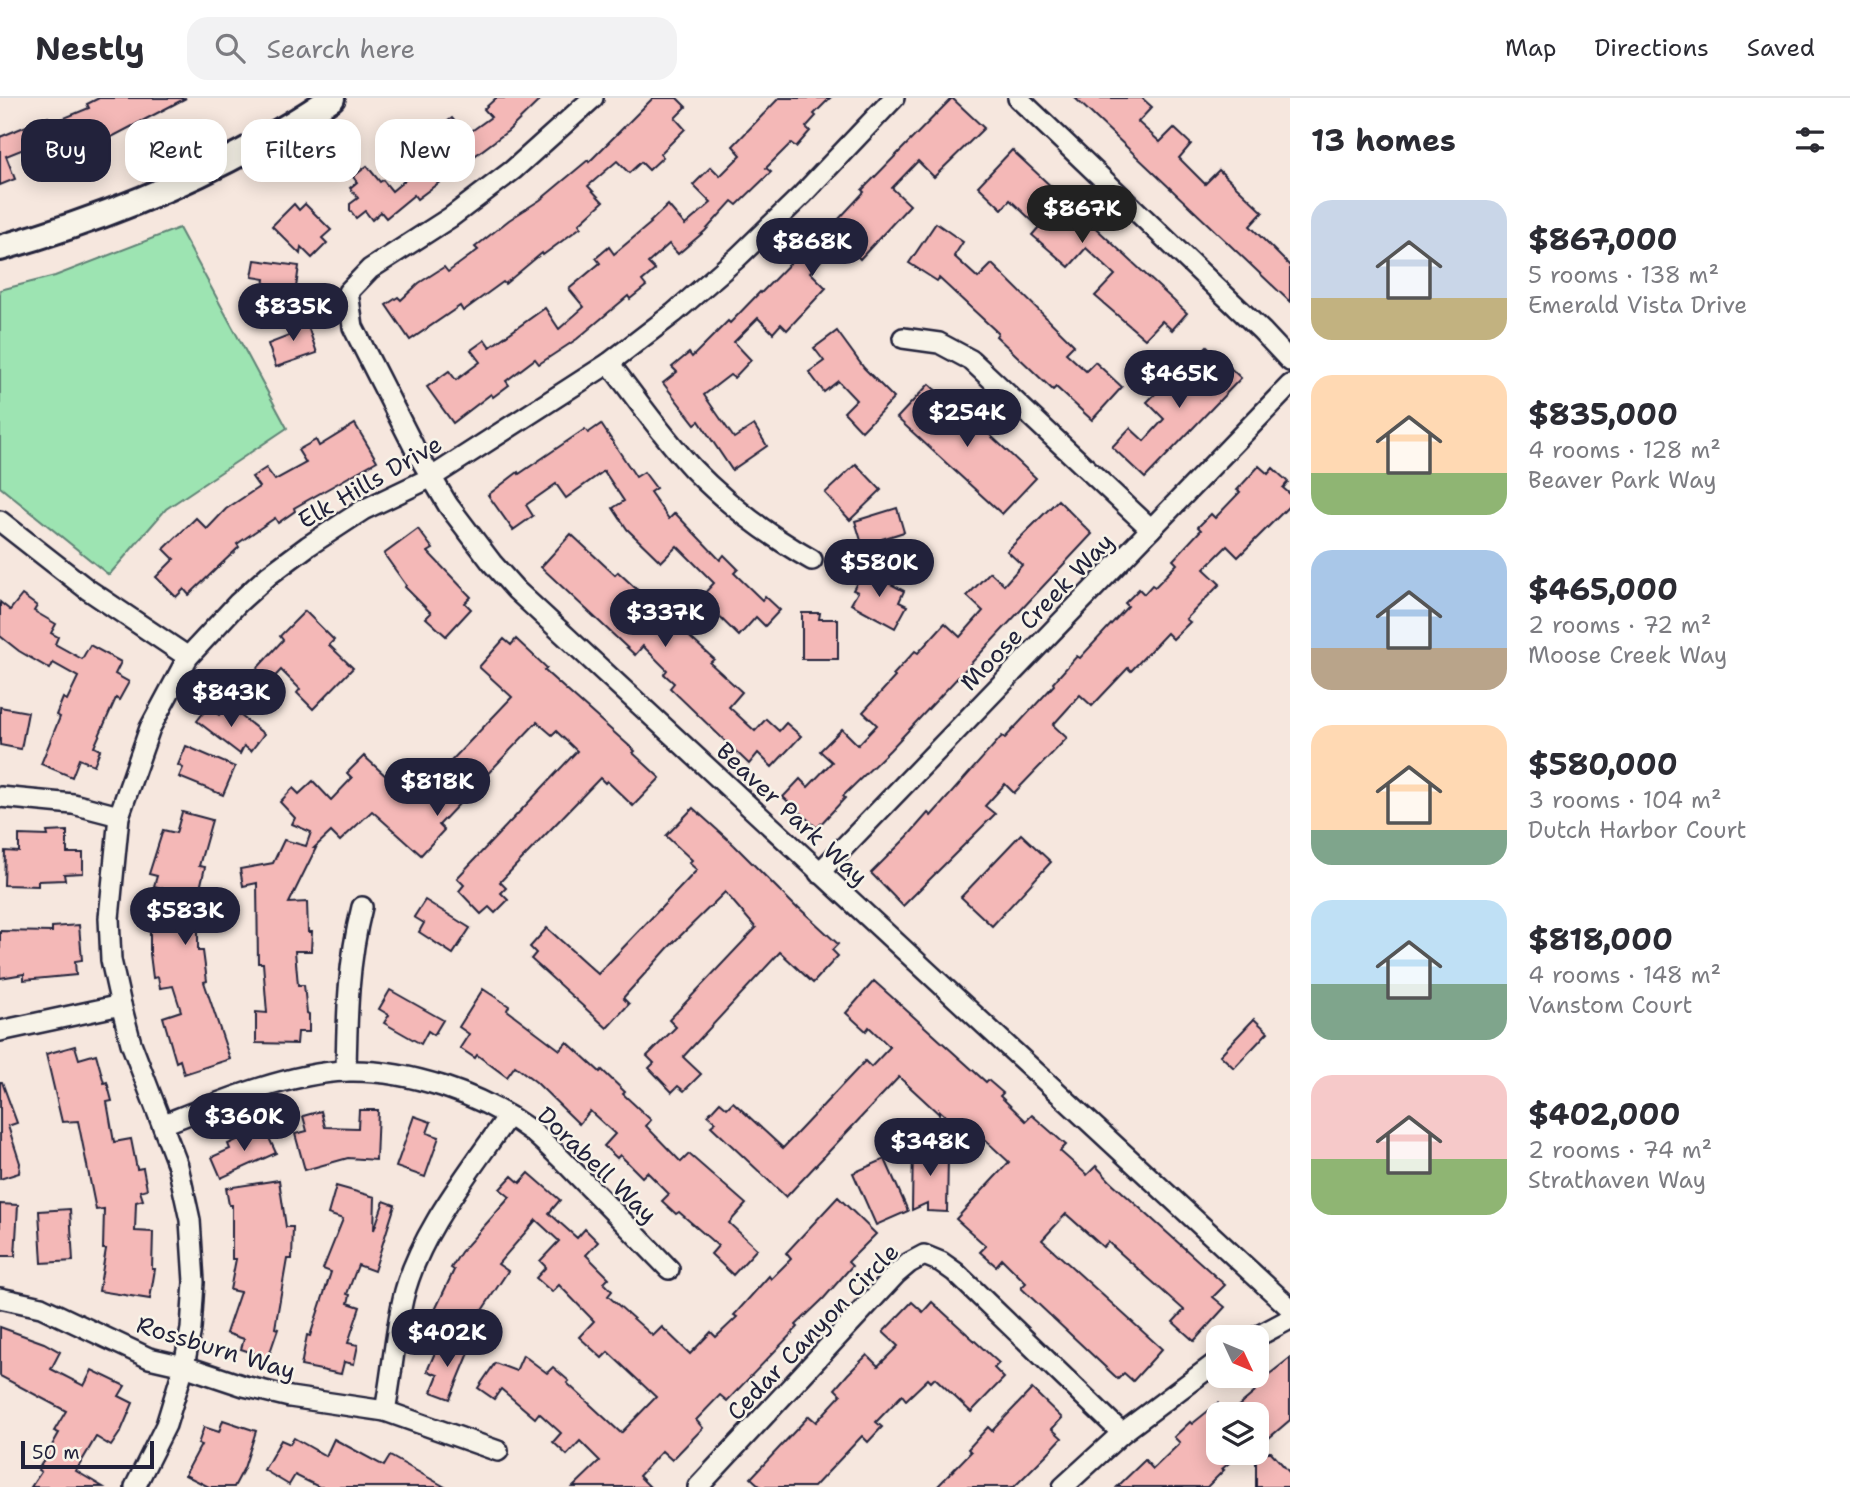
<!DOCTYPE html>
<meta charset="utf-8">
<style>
:root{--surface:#fff;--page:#f2f2f3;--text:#2b2b33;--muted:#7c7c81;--line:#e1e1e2;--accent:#22223b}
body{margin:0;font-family:"Shantell Sans",sans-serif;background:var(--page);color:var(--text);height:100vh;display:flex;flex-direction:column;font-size:26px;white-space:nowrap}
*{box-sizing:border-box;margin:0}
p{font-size:23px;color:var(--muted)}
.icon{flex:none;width:38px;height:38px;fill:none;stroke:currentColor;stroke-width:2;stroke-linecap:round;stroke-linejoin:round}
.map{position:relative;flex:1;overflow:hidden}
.panel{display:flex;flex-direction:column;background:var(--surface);width:560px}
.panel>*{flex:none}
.hud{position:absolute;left:21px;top:21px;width:665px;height:63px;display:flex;gap:14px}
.needle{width:46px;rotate:134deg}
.tools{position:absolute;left:1206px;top:1227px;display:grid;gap:14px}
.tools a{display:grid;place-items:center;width:63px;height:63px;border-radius:14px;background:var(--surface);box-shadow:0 4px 18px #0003;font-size:35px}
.scale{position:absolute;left:21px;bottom:18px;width:133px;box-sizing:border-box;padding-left:7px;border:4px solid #22223b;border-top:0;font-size:19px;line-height:24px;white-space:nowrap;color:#22223b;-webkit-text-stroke:5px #f7f3e8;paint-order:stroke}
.price{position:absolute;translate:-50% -60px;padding:0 16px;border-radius:24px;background:var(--accent);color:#fff;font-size:23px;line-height:46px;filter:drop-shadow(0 2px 4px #0008)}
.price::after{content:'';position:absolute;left:50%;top:42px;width:21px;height:16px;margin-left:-10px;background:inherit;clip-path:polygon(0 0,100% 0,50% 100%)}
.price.selected{background:#222;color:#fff}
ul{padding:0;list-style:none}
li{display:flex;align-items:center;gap:21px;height:175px;padding:0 21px}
li span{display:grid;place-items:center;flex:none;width:196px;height:140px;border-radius:21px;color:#555}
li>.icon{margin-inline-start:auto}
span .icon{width:84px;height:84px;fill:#fffc;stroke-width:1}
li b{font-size:30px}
h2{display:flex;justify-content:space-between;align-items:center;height:84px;padding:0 21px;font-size:30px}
.pill{padding:0 24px;border-radius:21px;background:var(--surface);box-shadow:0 4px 18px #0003;font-size:24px;line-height:63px}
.pill.selected{background:var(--accent);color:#fff}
header{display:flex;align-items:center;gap:42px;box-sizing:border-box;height:98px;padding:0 35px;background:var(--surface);border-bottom:2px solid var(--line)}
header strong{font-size:33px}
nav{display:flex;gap:38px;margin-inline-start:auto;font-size:24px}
.search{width:490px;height:63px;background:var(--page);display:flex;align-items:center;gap:18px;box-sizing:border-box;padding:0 24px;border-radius:21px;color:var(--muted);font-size:26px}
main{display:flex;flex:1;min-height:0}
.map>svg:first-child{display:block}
</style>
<header>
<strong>Nestly</strong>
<div class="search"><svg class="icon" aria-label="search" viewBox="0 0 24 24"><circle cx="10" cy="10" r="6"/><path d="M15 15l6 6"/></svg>Search here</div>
<nav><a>Map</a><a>Directions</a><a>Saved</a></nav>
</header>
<main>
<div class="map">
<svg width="1290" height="1389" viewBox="0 0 1290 1389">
<rect width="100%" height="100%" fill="#f6e7de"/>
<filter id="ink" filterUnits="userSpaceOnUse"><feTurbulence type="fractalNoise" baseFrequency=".0143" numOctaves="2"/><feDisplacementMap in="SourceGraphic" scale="14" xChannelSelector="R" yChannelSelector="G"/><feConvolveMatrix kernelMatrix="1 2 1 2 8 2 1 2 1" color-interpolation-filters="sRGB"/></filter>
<g filter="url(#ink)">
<polygon fill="#9de4b2" stroke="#608376" stroke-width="2" points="179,130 287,330 166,411 109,477 0,389 0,192 55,178"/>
<g fill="#f4b8b7" stroke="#22223b" stroke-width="2">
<polygon points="99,0 186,0 106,42 104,39 43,64 36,46 6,58 15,81 0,87 0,39 48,19 50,26 89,10 87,6"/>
<polygon points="496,0 542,0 508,33 417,101 414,97 386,120 381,114 372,122 365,113 356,120 350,112 350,106 358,100 350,90 357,84 353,79 367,68 380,84 383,82 392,93 417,72 404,56 452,20 466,37 491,19 484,11"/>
<polygon points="653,0 677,0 686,9 675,20 685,31 660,56 663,59 649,72 641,64 629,75 617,63 588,88 603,104 579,126 581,129 543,157 542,155 505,186 503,184 463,213 460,208 410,242 386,207 398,199 401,202 419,185 444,169 448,174 478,152 475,149 509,122 540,102 588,62 589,64"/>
<polygon points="779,0 830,0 814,16 816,18 806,29 810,33 796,49 791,45 766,70 771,74 737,107 732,103 705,133 678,156 669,146 648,165 655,172 642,183 646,188 630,201 628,198 577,241 539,266 535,261 506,283 509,287 493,299 491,296 453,325 427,289 449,273 456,282 480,264 471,252 485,242 490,249 545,210 559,231 584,209 569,191 600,165 596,160 609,149 614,156 651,125 650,124 668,107 685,127 711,105 693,87 711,69 720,78 741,57 733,48"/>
<polygon points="952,0 984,30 934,79 918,63 892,90 910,107 860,161 842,143 834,152 832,151 810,174 826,190 787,232 781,226 773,235 758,220 734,244 751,262 734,280 730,277 704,297 734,340 754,327 767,348 732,372 699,323 695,326 663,285 677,274 672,269 689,255 692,259 728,223 730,225 760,194 761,195 806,149 810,152 864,94 862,92"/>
<polygon points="1075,0 1142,0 1152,9 1138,24 1160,44 1174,30 1191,46 1179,60 1205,86 1219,72 1263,114 1250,128 1290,168 1290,204"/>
<polygon points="1012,52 1187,215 1172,232 1162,223 1145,241 1095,198 1115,177 1086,150 1069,169 1032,137 1039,129 1010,102 1002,111 978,88"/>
<polygon points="294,106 299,112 305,106 331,132 322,140 327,145 312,160 301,149 300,156 272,128"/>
<polygon points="936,125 963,144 954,158 978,180 992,166 1074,247 1066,255 1086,273 1095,264 1122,289 1092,322 1056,289 1053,292 996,238 998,235 939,180 937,183 909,165"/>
<polygon points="255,162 299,168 294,204 262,200 265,181 252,179"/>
<polygon points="304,217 317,255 276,269 268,246 289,238 284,224"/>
<polygon points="837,233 864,270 894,300 862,333 844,314 856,302 838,283 824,294 809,274 824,263 814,250"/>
<polygon points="1207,248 1241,280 1145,380 1112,349 1130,330 1144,343 1164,321 1147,304 1171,280 1174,284"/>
<polygon points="929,286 971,325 974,322 1036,380 1002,416 897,320"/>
<polygon points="355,326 377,363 294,410 295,413 278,425 275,420 237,446 239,449 189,497 184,491 176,499 156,479 174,461 164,451 196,420 207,431 226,411 259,389 252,379 266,370 275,382 306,365 298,352 316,342 319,348"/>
<polygon points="601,326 636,379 644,374 656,390 650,394 669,421 675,415 720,462 724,457 738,471 734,475 762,502 765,498 780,512 765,528 756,519 739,538 700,500 714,485 677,448 661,464 627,431 613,410 624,403 604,373 566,400 556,386 526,407 533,418 513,432 488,397 518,374 519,376 585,331 588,335"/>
<polygon points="856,366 881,392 850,422 825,395"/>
<polygon points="1259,368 1268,376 1273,370 1288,384 1283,390 1290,396 1290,407 1238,459 1227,448 1204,471 1220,486 1186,521 1190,524 1173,541 1167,535 1131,573 1128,570 1092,608 1080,597 1053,627 1067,640 1014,695 1005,686 985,708 995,716 903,808 871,775 907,739 928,715 931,718 1002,638 1005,640 1054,587 1053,585 1077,558 1080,560 1128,508 1125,505 1139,491 1144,496 1152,487 1155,489 1177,466 1173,462 1201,432 1198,429 1211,416 1215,420 1240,394 1237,392"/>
<polygon points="1058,402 1092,436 890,652 843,698 845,700 817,730 783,699 800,681 808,689 832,664 820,653 842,631 858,647 877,627 863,614 895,579 893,577 915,553 918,555 945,525 960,539 983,513 967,498 990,474 1004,487 1022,467 1007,453"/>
<polygon points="897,410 904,434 882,441 887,456 867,462 855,423"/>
<polygon points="418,431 433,451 428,454 471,499 465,505 471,511 446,538 426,520 431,515 405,489 406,487 384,456"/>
<polygon points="571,436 615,477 618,474 655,508 659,504 685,531 683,533 714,561 710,565 742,594 729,609 755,633 766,621 779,633 786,625 801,638 772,669 758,655 749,666 670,590 674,585 664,576 667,572 643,548 635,557 541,469"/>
<polygon points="864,472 904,493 899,504 907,508 895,530 851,506 858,494 853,492"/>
<polygon points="22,497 37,508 34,513 56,526 51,535 58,539 55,546 82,561 90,547 121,564 115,576 129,584 119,602 116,600 94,649 100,652 94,667 79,661 72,679 41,666 60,619 56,617 63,600 67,602 78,579 53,565 50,571 19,553 0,538 0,504 10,512"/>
<polygon points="305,513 334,542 329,547 353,570 313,611 297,595 300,591 281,572 266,588 252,576 283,542 280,538"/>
<polygon points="802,515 820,515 819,521 838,521 838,561 802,561"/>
<polygon points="504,541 511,547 516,541 547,570 544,572 635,653 633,655 660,680 633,708 607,683 605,685 600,680 500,784 506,790 501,795 508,802 495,815 489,809 481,816 459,793 464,787 457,780 577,653 556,633 552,637 537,624 439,727 444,732 421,757 372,713 340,743 331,734 314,750 316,750 289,805 307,804 308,834 312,834 311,853 295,853 298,887 304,887 307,915 309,916 309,934 298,934 297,946 256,945 256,914 267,915 263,865 258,865 257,785 243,788 240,771 273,765 284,742 306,748 311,734 292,726 295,720 280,704 293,690 299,696 313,683 331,702 352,680 347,675 364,658 413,703 512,599 479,569"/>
<polygon points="227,607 264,636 251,653 244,648 240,656 197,623 208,609 219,617"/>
<polygon points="0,609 28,614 21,651 0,647"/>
<polygon points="186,648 235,669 223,697 179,679 183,670 178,667"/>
<polygon points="693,710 733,746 797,810 798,809 838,846 832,852 838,858 813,885 780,854 683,959 701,976 684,993 678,988 672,994 649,970 654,965 647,958 676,929 669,922 756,830 725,794 668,850 623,900 629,906 607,930 531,861 536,855 530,849 547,830 598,876 697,772 689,765 692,762 666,738"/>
<polygon points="182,714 212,722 199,768 205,769 198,799 198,853 203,853 207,883 204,884 230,961 184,976 180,962 176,964 163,919 181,913 173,888 160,890 158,879 153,880 150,856 150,822 169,822 169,792 154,788 157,778 149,776 163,732 176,735"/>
<polygon points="67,733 67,755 83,755 83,775 64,776 65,782 38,783 38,788 4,787 5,753 19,754 19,737 48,738 47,734"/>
<polygon points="1021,736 1051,764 992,828 961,799"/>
<polygon points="425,802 470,830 453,856 419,834 424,825 414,819"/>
<polygon points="79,827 82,862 75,863 76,877 24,882 24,876 0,880 0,833 52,834 52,829"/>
<polygon points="874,883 986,984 988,982 1003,995 1000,998 1026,1023 1032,1017 1066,1047 1060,1053 1087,1077 1096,1068 1110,1083 1225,1187 1213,1199 1225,1209 1194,1243 1173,1224 1184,1212 1108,1144 1103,1149 1066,1116 1042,1142 1162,1251 1133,1283 1124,1275 1118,1281 1021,1190 1026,1185 1002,1161 996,1168 980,1154 986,1148 956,1121 1009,1064 983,1040 976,1046 939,1012 939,1016 899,979 786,1099 711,1028 716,1024 708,1017 720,1004 727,1010 733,1004 783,1050 865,963 871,969 890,949 869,929 866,933 846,915"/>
<polygon points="483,891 509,908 507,912 560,952 567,944 600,974 602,972 625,994 623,996 651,1022 646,1028 681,1064 689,1056 746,1106 729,1125 757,1151 733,1177 711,1156 718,1148 679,1114 676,1116 662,1103 669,1096 647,1074 642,1079 620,1057 617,1060 604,1048 615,1036 590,1013 579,1026 536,984 515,968 507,979 477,957 475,960 460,950 469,936 459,929"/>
<polygon points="390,892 443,922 434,937 428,933 421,946 384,925 389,917 379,911"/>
<polygon points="1254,921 1268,934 1234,970 1220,957"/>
<polygon points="75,948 79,961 96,956 104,985 107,984 112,1003 107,1004 114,1044 131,1041 137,1071 143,1070 147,1091 140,1093 143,1102 136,1104 135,1133 153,1134 152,1171 155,1171 150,1201 99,1193 106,1151 103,1151 104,1111 96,1112 78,1023 62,1024 46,956"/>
<polygon points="0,984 2,984 17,1025 8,1028 20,1065 19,1075 0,1081"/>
<polygon points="359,1012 378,1012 376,1062 348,1060 305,1072 295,1036 307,1033 303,1018 321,1013 325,1029 358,1030"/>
<polygon points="414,1018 431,1024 427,1035 439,1039 425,1079 396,1069"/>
<polygon points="264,1029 276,1055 221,1080 212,1059 230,1051 228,1046 252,1035 253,1037 253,1034"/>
<polygon points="913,1046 938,1047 938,1058 948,1058 947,1114 927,1113 927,1105 912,1112"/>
<polygon points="885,1061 908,1113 876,1127 853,1075"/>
<polygon points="529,1075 560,1102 549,1115 577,1140 585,1131 598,1144 586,1157 609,1180 604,1185 612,1193 608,1198 653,1238 662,1229 690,1256 711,1234 716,1239 737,1219 734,1217 769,1178 771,1181 791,1161 786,1155 838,1099 876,1136 848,1164 852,1168 824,1200 796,1227 798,1229 727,1303 720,1297 696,1322 703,1330 672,1362 662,1353 639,1378 650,1389 573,1389 600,1363 580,1343 567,1357 553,1344 561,1335 539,1315 535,1320 501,1291 494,1301 478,1290 495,1265 516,1273 523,1257 547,1275 553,1269 569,1283 567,1285 621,1335 656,1299 608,1254 602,1260 579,1239 594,1223 559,1187 552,1194 536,1180 546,1169 540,1163 559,1143 536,1122 498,1166 508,1173 471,1229 435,1212 454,1172 451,1170 461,1154 510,1099 500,1091 512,1078 520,1085"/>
<polygon points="279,1082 286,1129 293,1129 292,1161 287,1161 275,1230 278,1231 268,1260 241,1251 244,1241 226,1235 240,1194 230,1192 236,1161 232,1161 232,1107 229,1107 226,1090"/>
<polygon points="336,1088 375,1099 374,1132 384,1103 395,1107 374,1173 358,1167 347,1196 350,1197 348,1205 360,1209 348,1245 358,1247 354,1266 344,1264 341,1276 301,1268 307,1237 310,1238 331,1174 323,1171 343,1121 328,1116"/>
<polygon points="0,1106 18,1107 15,1158 0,1158"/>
<polygon points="70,1111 73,1163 42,1165 39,1113"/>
<polygon points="912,1204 923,1214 932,1204 999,1265 994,1270 1004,1280 971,1314 935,1280 931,1284 928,1281 906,1302 902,1297 876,1324 882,1329 868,1344 862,1338 814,1389 761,1389 751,1380 809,1318 816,1324 841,1297 835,1291 848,1276 867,1257 878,1268 898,1248 883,1234"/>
<polygon points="0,1229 44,1245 60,1254 51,1271 84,1288 92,1272 125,1288 119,1298 133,1305 121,1333 111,1348 96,1339 76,1373 103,1389 31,1389 41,1374 38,1372 59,1335 54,1333 66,1313 0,1278"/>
<polygon points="440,1243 469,1255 450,1301 431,1294 438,1277 427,1273"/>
<polygon points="1290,1260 1290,1322 1256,1351 1256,1316 1229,1316 1255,1294 1250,1287 1264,1275 1267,1278"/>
<polygon points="1032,1291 1062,1320 1052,1331 1062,1340 1048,1355 1014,1389 937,1389 971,1354 968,1351 988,1329 992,1333"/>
<polygon points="1218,1305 1218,1354 1242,1354 1222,1371 1224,1372 1207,1389 1117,1389 1145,1362 1153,1371 1180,1345 1174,1339 1190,1324 1192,1326"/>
<polygon points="223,1322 256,1333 244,1370 234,1389 209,1389 185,1377 201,1347 198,1346 204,1329 219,1334"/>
<polygon points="294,1340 326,1358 334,1341 384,1368 390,1358 445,1389 319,1389 295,1377 289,1387 264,1372 281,1342 290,1346"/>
<polygon points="1256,1354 1271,1354 1290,1375 1290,1389 1256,1389"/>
</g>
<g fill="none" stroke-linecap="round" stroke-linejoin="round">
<g stroke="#22223b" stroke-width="24">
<g id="minor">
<polyline points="593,0 513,72 451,119 370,171 348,194 353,229 417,355 448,407 492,465 516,492 1290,1210"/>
<polyline points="1018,0 1262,233 1290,263"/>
<polyline points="903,240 939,245 971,262 1151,431"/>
<path d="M 609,265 C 636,300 662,338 693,371 C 728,407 768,437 812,462"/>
<polyline points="0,423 87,491 188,559"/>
<polyline points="0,699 73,706 119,718"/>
<polyline points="819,775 1290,287"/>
<polyline points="0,933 121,907"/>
<path d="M 346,973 C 347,916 348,864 362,809"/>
<path d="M 164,1026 C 217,1005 288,975 346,973 C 407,971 481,996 530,1032 C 552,1050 571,1071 591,1091 C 617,1117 643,1144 669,1171"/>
<polyline points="0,1200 41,1209 149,1260 184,1268 244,1288 290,1299 385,1313 498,1353"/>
<polyline points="1256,1239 1290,1221"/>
<path d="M 385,1313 C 392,1276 395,1237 403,1201 C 418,1136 471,1072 508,1018"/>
<polyline points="135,1389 166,1327 184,1268 191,1231 194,1184 190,1122 178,1068 131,945 121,907 111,862 109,820 119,718 150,630 188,559 238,505 269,477 308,448 363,412 432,379 609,265 674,215 737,160 802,97 894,0"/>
<polyline points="698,1389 896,1176 909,1165 924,1157 941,1164 955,1174 1122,1335"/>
<polyline points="1063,1389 1122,1335 1218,1263"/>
</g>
</g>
<g stroke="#22223b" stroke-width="30">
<path id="tertiary" d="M 0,150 C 117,117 231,69 332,0"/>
</g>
<use href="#minor" stroke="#f7f3e8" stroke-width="19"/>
<use href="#tertiary" stroke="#f7f3e8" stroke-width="24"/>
</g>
</g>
<g text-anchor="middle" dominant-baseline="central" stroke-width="5" stroke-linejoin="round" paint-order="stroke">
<g font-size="24" fill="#22223b" stroke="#f7f3e8">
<text transform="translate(370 384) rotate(-30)">Elk Hills Drive</text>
<text transform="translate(1037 514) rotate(-46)">Moose Creek Way</text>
<text transform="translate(792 716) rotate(43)">Beaver Park Way</text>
<text transform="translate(597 1067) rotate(44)">Dorabell Way</text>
<text transform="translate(813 1234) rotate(-46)">Cedar Canyon Circle</text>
<text transform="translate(216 1250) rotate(17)">Rossburn Way</text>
</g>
</g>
</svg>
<div class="tools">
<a><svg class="needle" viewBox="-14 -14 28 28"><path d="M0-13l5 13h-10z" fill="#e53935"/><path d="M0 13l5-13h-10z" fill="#7c7c81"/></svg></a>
<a><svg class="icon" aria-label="layers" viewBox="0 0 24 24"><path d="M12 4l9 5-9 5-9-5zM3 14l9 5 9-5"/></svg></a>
</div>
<div class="scale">50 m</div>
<b class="price selected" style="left:1082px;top:147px">$867K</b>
<b class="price" style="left:812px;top:180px">$868K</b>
<b class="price" style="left:293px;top:245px">$835K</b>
<b class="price" style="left:1179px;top:312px">$465K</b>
<b class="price" style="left:967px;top:351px">$254K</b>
<b class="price" style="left:879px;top:501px">$580K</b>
<b class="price" style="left:665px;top:551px">$337K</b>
<b class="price" style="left:231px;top:631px">$843K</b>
<b class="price" style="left:437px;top:720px">$818K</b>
<b class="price" style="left:185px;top:849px">$583K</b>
<b class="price" style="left:244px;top:1055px">$360K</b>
<b class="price" style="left:930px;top:1080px">$348K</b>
<b class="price" style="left:447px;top:1271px">$402K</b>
<div class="hud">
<a class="pill selected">Buy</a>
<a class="pill">Rent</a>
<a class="pill">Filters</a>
<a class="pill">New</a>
</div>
</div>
<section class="panel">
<h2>13 homes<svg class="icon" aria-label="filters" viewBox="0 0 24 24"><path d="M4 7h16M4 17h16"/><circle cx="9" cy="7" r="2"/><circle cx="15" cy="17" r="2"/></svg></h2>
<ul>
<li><span style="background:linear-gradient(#c9d6e8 70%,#c2b280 0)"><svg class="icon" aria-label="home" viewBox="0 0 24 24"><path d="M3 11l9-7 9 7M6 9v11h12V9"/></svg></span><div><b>$867,000</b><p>5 rooms · 138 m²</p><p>Emerald Vista Drive</p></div></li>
<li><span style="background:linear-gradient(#ffd9b3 70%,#8fb573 0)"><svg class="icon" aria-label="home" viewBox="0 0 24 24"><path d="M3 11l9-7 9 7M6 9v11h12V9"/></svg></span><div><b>$835,000</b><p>4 rooms · 128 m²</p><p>Beaver Park Way</p></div></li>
<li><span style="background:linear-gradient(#a9c7e8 70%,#b9a48a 0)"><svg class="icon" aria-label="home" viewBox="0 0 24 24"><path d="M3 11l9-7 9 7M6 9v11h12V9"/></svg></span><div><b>$465,000</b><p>2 rooms · 72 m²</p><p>Moose Creek Way</p></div></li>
<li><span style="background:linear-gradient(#ffd9b3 75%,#7fa58c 0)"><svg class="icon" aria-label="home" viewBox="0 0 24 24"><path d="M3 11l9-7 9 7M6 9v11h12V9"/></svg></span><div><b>$580,000</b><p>3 rooms · 104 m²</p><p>Dutch Harbor Court</p></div></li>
<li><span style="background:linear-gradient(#bfe0f5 60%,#7fa58c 0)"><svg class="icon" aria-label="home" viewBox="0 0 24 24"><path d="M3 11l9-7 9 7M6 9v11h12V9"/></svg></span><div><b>$818,000</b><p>4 rooms · 148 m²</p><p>Vanstom Court</p></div></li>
<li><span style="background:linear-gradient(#f6c9c9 60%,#8fb573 0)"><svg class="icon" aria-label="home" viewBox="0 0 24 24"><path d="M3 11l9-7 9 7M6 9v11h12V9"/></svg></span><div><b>$402,000</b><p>2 rooms · 74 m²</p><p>Strathaven Way</p></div></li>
</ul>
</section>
</main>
